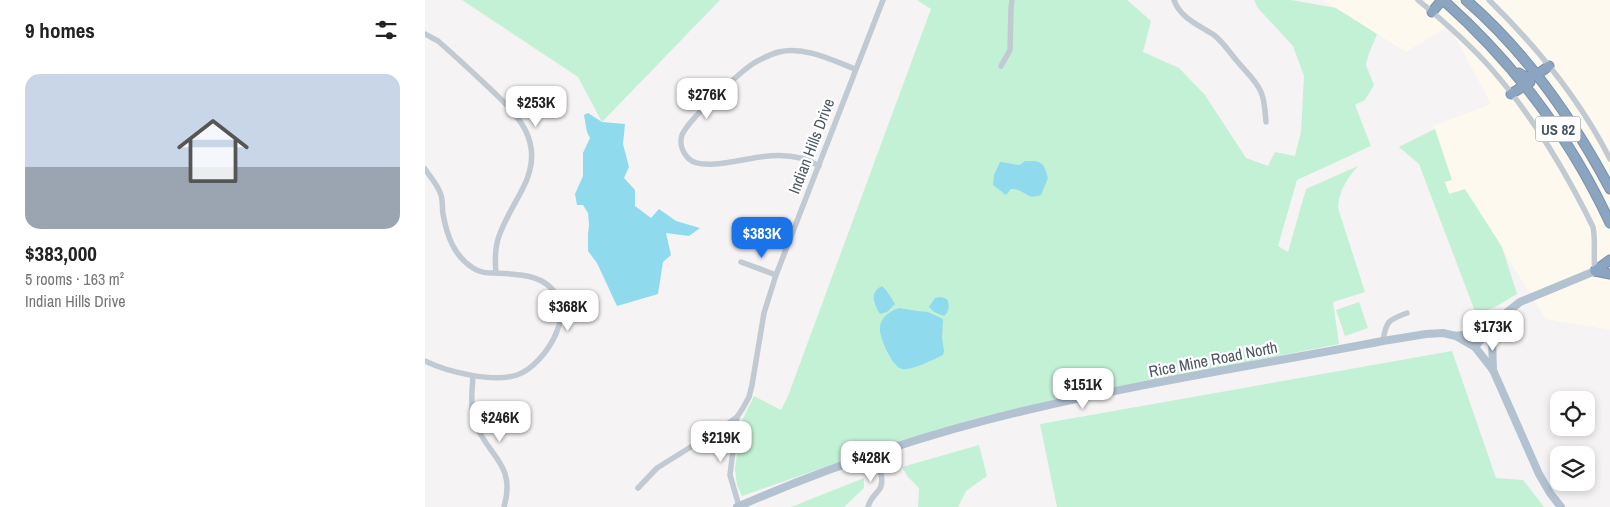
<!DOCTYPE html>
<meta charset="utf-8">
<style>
:root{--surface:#fff;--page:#f2f2f2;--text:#222;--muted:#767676;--accent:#1a73e8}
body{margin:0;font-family:"Archivo Narrow",sans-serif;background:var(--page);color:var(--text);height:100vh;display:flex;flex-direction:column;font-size:19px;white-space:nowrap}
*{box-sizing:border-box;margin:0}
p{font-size:16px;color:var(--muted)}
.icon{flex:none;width:28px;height:28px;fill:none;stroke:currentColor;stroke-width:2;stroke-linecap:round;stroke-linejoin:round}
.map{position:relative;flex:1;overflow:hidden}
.panel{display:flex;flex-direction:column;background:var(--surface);width:425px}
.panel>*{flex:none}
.tools{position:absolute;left:1125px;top:391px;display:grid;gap:10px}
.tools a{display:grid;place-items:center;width:45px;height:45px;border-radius:10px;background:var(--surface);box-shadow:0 2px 8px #0003;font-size:25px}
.price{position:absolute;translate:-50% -42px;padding:0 11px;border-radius:10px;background:#fff;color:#222;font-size:16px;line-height:32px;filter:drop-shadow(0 1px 2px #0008)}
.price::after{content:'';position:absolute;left:50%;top:30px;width:15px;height:11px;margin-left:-8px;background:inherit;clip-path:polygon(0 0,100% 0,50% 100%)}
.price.on{background:var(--accent);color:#fff}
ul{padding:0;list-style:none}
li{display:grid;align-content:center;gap:10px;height:265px;padding:0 25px}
li span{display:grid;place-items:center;height:155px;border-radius:15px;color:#555}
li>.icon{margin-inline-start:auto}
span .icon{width:90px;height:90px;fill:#fffc;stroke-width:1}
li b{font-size:21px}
h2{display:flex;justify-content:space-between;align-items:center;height:60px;padding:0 25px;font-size:21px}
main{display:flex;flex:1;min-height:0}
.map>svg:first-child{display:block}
</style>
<main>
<section class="panel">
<h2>9 homes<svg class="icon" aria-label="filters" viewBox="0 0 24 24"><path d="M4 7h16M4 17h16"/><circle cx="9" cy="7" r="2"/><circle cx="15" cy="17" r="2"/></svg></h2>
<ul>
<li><span style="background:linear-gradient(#c9d6e8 60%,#9aa5b1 0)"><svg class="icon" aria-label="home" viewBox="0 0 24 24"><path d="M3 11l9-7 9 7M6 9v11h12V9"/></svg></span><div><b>$383,000</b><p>5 rooms · 163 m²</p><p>Indian Hills Drive</p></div></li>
</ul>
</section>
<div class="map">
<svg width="1185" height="507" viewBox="0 0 1185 507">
<rect width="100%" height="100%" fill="#f5f3f3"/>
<polygon fill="#fdf9ef" points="898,0 1185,0 1185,330 1121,319 1040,190 1024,194 1020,182 1027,180 1008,126 1066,104 1024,26 981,52"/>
<g fill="#c3f1d5">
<polygon points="37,0 295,0 177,122 153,77"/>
<path d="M 492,0 L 702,0 L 726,21 L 718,52 L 754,68 L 780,95 L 821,158 L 843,166 L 850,152 L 870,156 L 876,132 L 879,76 L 868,46 L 832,7 L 829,0 L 866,0 L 911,8 L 952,34 L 943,56 L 941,65 L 949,85 L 940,100 L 930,105 L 946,146 L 872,180 L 853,246 L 863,252 L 881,189 L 933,166 C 922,179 914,190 913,208 L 940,292 L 908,302 L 914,344 L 648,396 L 556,417 L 434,455 L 317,496 L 312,485 L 310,469 L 316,423 L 329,396 L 356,410 L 363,396 L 506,9 Z"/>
<polygon points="1010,129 1027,180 1020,182 1024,194 1040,189 1077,247 1092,294 1070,307 1051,314 994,164 974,147"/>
<polygon points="934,302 943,328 920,336 911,310"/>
<polygon points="1027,351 1071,478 1098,480 1119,507 632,507 615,424"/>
<polygon points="554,445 562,476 541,491 533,507 493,507 494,488 483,477 477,467"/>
<polygon points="439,478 439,488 419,507 366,507"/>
</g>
<g fill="#90daee">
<polygon points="163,113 177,122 200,124 198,144 204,167 199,178 210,190 210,206 226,218 234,209 251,221 275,228 264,236 241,233 246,255 238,262 233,294 192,306 172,263 163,251 163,234 164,225 163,213 158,205 152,205 150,194 158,176 158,153 165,138 162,132 159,115"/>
<path d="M 600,161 C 617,161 618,161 623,178 L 616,195 C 603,199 605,195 595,191 C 592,189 589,189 586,189 L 581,195 L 568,185 L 569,175 L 575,162 C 582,162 588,165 595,165 Z"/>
<path d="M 457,286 C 462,290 467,299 470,304 L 462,312 L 455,314 C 449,304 444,292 457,286 Z"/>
<path d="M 516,297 L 522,299 C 525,305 524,312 519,316 L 509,312 L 504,307 L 510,298 Z"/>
<path d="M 474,308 L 492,311 L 503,312 L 518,319 L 517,338 L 519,351 L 518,355 C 510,359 486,371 477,369 C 467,367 453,335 455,326 C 457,316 465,311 474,308 Z"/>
</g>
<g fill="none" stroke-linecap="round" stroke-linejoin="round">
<g stroke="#7690ad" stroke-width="11">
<g id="highway">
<path d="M 1018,0 C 1089,63 1145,137 1185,223"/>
<path d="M 1041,0 C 1101,52 1148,119 1185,189"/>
<polyline points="1007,12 1017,0"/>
<path d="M 1094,73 C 1105,82 1114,73 1124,66"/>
<polyline points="1086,94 1105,82"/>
<polyline points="1170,271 1185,260"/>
<polyline points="1170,271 1185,274"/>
</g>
</g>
<g stroke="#c1cad2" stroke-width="5.5">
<path d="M 749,0 C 755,18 774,25 789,35 C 799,43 804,52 812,61 C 820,71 831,80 836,92 C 840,101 840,112 841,122"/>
<path d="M 993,0 C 1017,20 1041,41 1063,65 C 1105,112 1140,170 1168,227 C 1171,241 1168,256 1170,271"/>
<path d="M 1064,0 C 1111,46 1155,100 1185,159"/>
<path d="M 0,34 L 13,41 C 28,54 43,68 58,82 C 90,112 123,140 98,188 C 90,204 76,225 72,243 C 70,253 70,263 71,273"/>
<polyline points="576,66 585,50 586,8 587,0"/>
<path d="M 394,166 C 377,155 354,154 335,157 C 319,159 277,171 264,159 C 258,153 254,144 257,135 C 263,120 315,72 329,63 C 336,59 346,54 354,52 C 379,46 407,60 430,69"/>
<path d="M 0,169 C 6,178 13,185 16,195 C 18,201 17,208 18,214 C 22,236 29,256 48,268 C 55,273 62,273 70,273 C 93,274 122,274 133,298 C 140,312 135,325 129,338 C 122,352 107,370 92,375 C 69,383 22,372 0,361"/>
<polyline points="316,262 351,275"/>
<path d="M 958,341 C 961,321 963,320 982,313"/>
<path d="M 48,376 C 47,391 45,407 50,422 C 61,455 92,463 79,507"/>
<polyline points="312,417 305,475 314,506"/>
<polyline points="213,488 232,468 301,425 312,417 318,408 324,397 327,385 339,313 351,275 458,0"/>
<path d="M 443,507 C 445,499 449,496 454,490 C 461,480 453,465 449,455"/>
</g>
<g stroke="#b3c2d1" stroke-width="8">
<polyline points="1031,336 1050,347 1068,370 1114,474 1125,493 1136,507"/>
<polyline points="1050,347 1071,321 1095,302 1170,271"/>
<polyline points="1068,370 1067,337 1071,325"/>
<path d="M 312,507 C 404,467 501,434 598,411 C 717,383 838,364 958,341 L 1001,334 L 1018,333 L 1031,336 L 1049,333 L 1071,321"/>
</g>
<use href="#highway" stroke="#8ba5c1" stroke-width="9"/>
</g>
<g text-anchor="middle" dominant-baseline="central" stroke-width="4.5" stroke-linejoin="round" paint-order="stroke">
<rect fill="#fff" stroke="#808990" stroke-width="1" x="1110.5" y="116.5" width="45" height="25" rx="4"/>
<g font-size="15" font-weight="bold" fill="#4a5661">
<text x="1133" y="129">US 82</text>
</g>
<g font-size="16" fill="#4a5661" stroke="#fff">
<text transform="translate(386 146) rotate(-69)">Indian Hills Drive</text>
<text transform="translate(788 359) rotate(-11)">Rice Mine Road North</text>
</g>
</g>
</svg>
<div class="tools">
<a><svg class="icon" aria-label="locate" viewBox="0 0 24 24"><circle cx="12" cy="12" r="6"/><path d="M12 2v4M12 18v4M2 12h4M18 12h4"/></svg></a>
<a><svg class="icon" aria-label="layers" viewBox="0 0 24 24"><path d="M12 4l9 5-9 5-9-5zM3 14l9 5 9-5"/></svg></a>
</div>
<b class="price" style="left:282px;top:120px">$276K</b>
<b class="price" style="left:111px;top:128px">$253K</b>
<b class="price on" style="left:337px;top:259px">$383K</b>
<b class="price" style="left:143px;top:332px">$368K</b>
<b class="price" style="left:1068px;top:352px">$173K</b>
<b class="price" style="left:658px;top:410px">$151K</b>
<b class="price" style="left:75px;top:443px">$246K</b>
<b class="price" style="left:296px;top:463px">$219K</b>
<b class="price" style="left:446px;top:483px">$428K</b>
</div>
</main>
